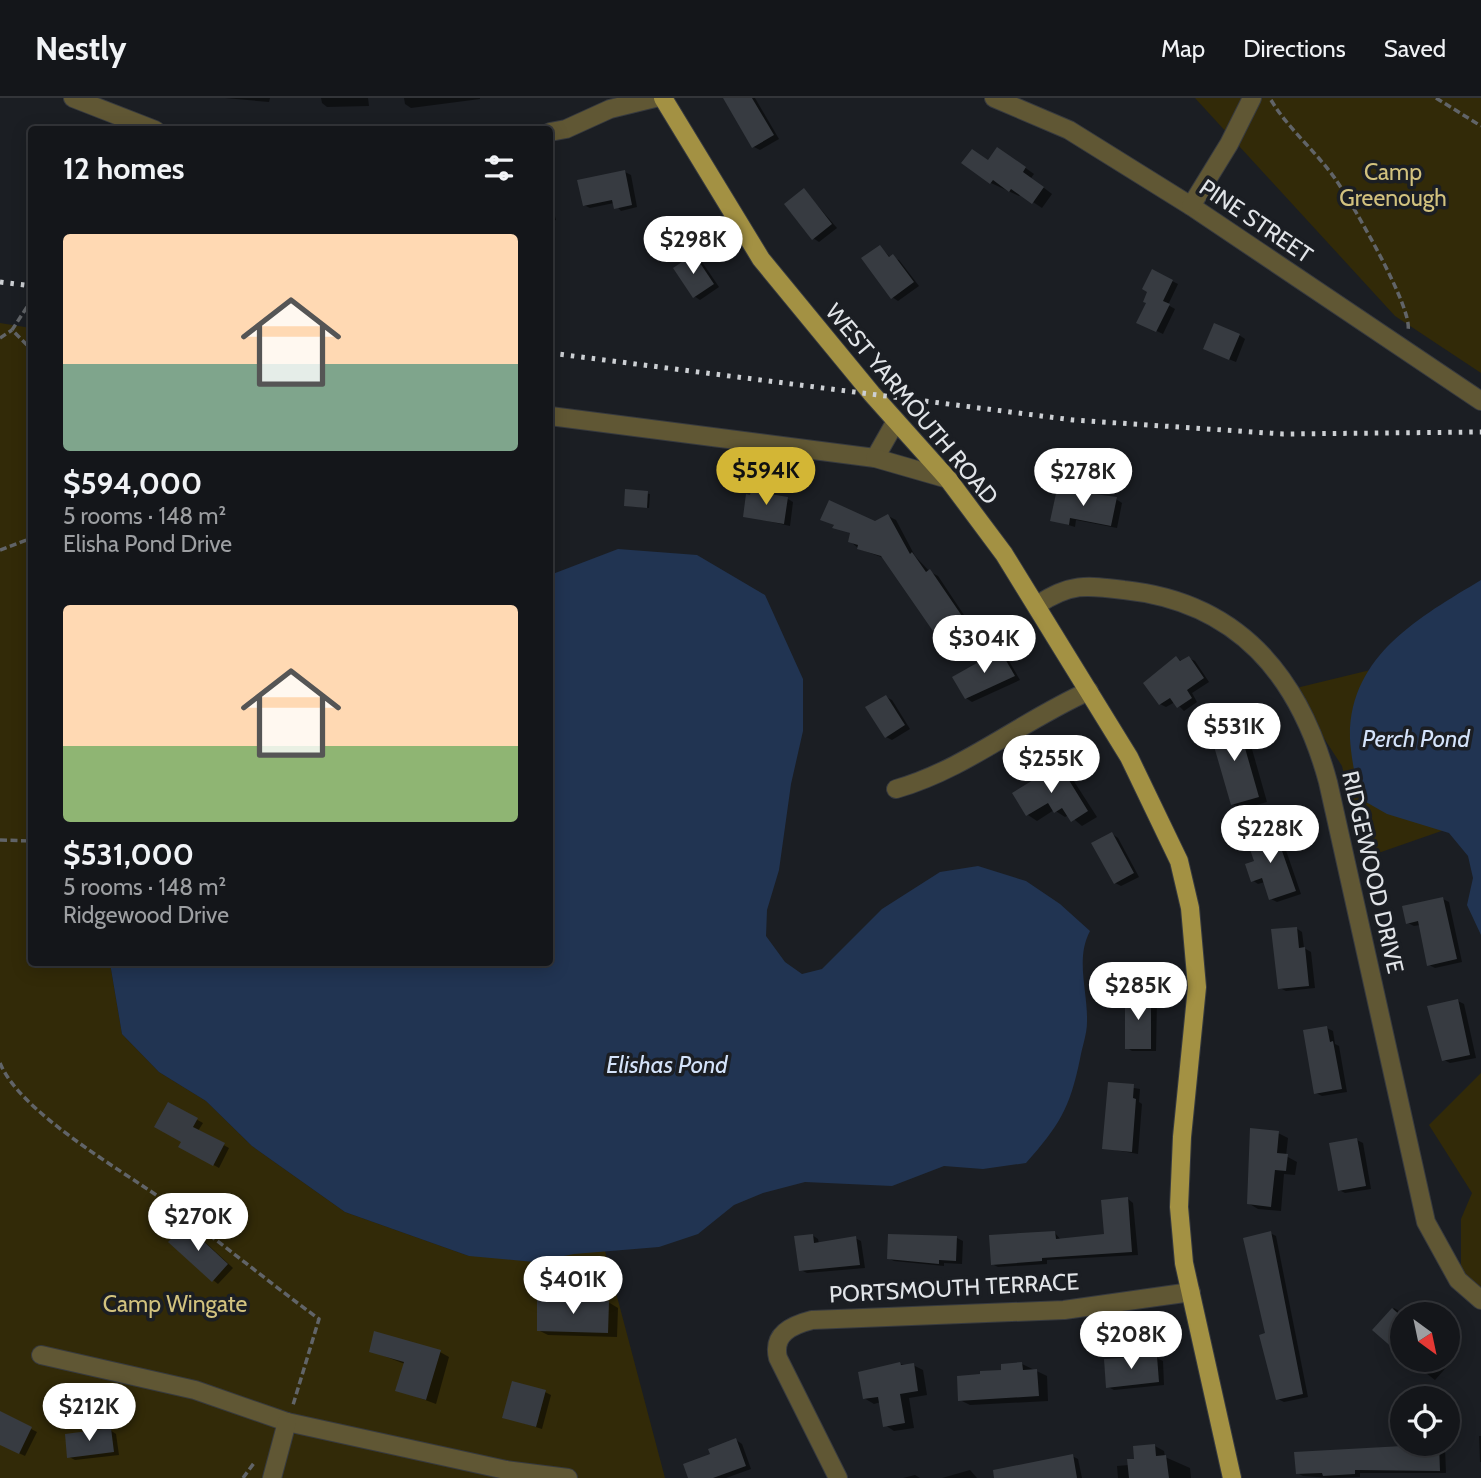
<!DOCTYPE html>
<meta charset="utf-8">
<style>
:root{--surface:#14161a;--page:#1d1f23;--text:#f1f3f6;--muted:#9d9fa2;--line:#333539;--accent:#d3b635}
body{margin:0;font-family:Cabin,sans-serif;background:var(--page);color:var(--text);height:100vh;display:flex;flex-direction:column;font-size:26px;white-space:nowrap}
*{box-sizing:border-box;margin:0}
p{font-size:23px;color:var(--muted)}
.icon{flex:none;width:38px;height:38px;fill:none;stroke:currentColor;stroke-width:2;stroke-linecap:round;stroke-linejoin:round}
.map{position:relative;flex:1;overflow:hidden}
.drawer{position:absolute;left:28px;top:28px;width:525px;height:840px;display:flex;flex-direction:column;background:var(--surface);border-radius:7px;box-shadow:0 4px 18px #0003,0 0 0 2px var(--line)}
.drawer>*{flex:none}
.needle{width:46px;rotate:147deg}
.controls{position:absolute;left:1390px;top:1204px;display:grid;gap:14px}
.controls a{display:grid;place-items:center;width:70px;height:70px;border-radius:50%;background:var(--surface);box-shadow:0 4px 18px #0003,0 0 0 2px var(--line);font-size:35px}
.price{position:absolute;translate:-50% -60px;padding:0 16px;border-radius:24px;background:#fff;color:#222;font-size:23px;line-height:46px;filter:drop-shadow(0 2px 4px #0008)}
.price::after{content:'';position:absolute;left:50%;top:42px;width:21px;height:16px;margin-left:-10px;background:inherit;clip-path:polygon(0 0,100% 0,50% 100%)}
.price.on{background:var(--accent);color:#111}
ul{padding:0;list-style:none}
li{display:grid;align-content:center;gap:14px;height:371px;padding:0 35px}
li span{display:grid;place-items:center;height:217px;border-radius:7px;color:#555}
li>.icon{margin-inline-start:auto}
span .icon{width:126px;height:126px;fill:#fffc;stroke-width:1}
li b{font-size:30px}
h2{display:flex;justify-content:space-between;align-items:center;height:84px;padding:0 35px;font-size:30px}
header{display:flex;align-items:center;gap:42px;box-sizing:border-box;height:98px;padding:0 35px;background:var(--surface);border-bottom:2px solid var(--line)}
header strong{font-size:33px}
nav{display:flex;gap:38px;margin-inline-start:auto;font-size:24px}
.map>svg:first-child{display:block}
</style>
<header>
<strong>Nestly</strong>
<nav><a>Map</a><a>Directions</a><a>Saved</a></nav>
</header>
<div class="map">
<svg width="1481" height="1380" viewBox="0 0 1481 1380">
<rect width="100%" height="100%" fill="#1b1e23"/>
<g fill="#322a08">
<polygon points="1195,0 1481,0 1481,275 1395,218"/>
<polygon points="0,225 31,230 32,864 110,865 122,936 159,974 206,1003 252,1048 345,1114 469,1158 605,1153 665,1380 0,1380"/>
<polygon points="1424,559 1450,730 1364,760 1342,668 1292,591"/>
<polygon points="1481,975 1481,1191 1461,1176 1461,1121 1472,1095 1429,1027"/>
</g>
<g fill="#213452">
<path d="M 618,451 L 697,457 L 765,497 L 803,581 L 803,633 L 791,686 L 779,772 L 767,812 L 766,838 L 785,864 L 802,876 L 822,871 L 882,811 L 940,774 L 978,768 L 1026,783 L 1060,806 L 1090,833 C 1075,861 1088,893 1087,924 C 1087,936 1082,949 1080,961 C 1070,1010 1059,1028 1026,1065 L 983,1071 L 944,1068 L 892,1088 L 805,1084 L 763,1095 L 734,1107 L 698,1136 L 659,1149 L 574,1156 L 534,1164 L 469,1158 L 345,1114 L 252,1048 L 206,1003 L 159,974 L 122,936 L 110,865 L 550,864 L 550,477 Z"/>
<path d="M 1481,482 L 1481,837 L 1467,807 L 1473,780 L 1468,758 L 1449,735 L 1387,716 L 1359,700 C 1356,681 1351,660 1350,641 C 1348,558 1420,519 1481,482 Z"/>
</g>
<g fill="#0007">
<polygon points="225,0 270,0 269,4"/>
<polygon points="321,0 368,0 369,8 327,9 322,5"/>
<polygon points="404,0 480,0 480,1 411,10 405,6"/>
<polygon points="725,0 755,0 779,41 760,52 754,49"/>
<polygon points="1007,57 1034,76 1031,80 1052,96 1042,110 1021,96 1019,98 991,85 964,65 989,64"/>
<polygon points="625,74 631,77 637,109 621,113 614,105 590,110 584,107"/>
<polygon points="804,92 837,130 819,144 813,140"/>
<polygon points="550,99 556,122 550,123"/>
<polygon points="880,149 891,160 899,162 919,188 898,203 892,199"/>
<polygon points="694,158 700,161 719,189 700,202 694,198"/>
<polygon points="1152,173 1178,186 1168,207 1175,211 1163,236 1144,227"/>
<polygon points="1239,237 1245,241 1236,264 1211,254"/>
<polygon points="627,393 650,396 649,410 628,408"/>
<polygon points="788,401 793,404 790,428 745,418"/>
<polygon points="1116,401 1122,405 1117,430 1076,422 1075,429 1052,422"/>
<polygon points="888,418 896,422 915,458 930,474 938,478 968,523 944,539 937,535 884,460 859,451 850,443 852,436 822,421 875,425"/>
<polygon points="1000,554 1006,558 1020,582 972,604 966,600"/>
<polygon points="1177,560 1183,564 1189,560 1195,563 1209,584 1192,595 1197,604 1184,613 1175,604 1166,609 1160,606"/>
<polygon points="886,599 892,602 910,631 892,642 886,639"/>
<polygon points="1236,624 1246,630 1267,704 1242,711 1233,706"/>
<polygon points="1059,668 1068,674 1097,719 1082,728 1069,717 1065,719 1054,712 1037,723 1028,717 1014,696"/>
<polygon points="1274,732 1280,735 1301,796 1277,804 1271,801 1265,784 1258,786 1252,782 1256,764"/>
<polygon points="1112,736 1118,740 1139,779 1121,788 1115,785"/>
<polygon points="1443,801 1449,804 1462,864 1435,870 1429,867 1420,827 1414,828 1408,825"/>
<polygon points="1296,830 1302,834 1304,850 1311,854 1315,890 1286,893 1280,890"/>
<polygon points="1151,899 1157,902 1156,953 1132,953 1126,949"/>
<polygon points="1458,903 1464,906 1476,960 1450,965 1444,962"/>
<polygon points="1327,930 1333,933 1335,946 1339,948 1347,994 1322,998 1316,995"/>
<polygon points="1110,986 1140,991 1139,1004 1142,1006 1138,1056 1104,1050"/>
<polygon points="169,1006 203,1025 198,1033 229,1050 219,1070 180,1048 183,1043"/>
<polygon points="1278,1035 1288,1040 1286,1058 1297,1064 1295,1077 1284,1076 1281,1113 1258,1111 1248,1105"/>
<polygon points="1357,1042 1363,1045 1371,1091 1345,1095 1339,1092"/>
<polygon points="1128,1101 1133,1105 1138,1157 1047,1162 1047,1166 998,1169 992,1166 1055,1135 1061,1142 1106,1138"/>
<polygon points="191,1131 233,1170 218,1186 213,1182"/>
<polygon points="1270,1135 1276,1138 1308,1299 1284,1304 1278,1301 1267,1237"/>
<polygon points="812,1137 818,1141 819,1146 855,1140 861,1143 865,1170 807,1175 801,1172"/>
<polygon points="957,1140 963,1143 962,1166 944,1165 944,1168 894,1163 888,1160"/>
<polygon points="608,1204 618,1210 617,1239 548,1237 538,1232"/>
<polygon points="1394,1210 1404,1216 1402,1255 1375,1232"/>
<polygon points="371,1253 440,1254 449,1259 436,1306 398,1292 405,1266"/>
<polygon points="1447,1258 1452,1263 1435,1282 1409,1262 1447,1262"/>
<polygon points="1157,1260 1163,1263 1164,1287 1114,1292 1108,1289"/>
<polygon points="900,1266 913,1267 923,1272 927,1297 909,1300 914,1330 894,1333 885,1327 881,1304 874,1306 864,1300"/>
<polygon points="1022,1266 1047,1278 1048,1303 970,1307 960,1302 1003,1273"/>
<polygon points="545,1294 551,1297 542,1331 504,1319"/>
<polygon points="4,1317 37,1334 25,1358 0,1346 0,1325"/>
<polygon points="110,1332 116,1336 119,1357 75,1362 69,1359"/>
<polygon points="1479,1338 1481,1338 1481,1364 1480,1364"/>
<polygon points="736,1342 742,1346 751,1371 726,1380 706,1380"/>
<polygon points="1439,1347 1445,1350 1446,1375 1360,1375 1360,1379 1330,1380 1303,1378 1297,1375"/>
<polygon points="1155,1348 1164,1353 1165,1359 1190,1370 1191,1380 1118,1380 1117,1368 1129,1367"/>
<polygon points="1072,1358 1078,1361 1082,1380 1011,1380"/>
<polygon points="970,1372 977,1380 942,1380"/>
<polygon points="915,1377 920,1380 903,1380"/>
</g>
<g fill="#373b41">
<polygon points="723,0 752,0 774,37 752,50"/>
<polygon points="997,49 1026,69 1023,74 1044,89 1032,106 1011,91 1009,94 993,82 990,86 961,65 972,51 988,62"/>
<polygon points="625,72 632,107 614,111 612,102 583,108 577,82"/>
<polygon points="804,90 832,126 812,142 784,106"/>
<polygon points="880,147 889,159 893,156 914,184 891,201 861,160"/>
<polygon points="694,156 714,186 693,200 673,170"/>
<polygon points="1152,171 1173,182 1163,203 1170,206 1156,234 1136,225 1146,205 1143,204 1147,194 1142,191"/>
<polygon points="1214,225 1240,236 1229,262 1203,251"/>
<polygon points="625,391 648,393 647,410 624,408"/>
<polygon points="1057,391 1117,399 1111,428 1070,420 1069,427 1050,423"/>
<polygon points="751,393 788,399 784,426 743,419 746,396 750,397"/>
<polygon points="829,402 875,423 888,416 910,456 912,454 926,474 930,471 962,518 935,536 881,458 857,451 858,447 848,444 850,435 832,430 834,427 820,422"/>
<polygon points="1000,552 1015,578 965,601 952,579"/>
<polygon points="1176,558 1180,563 1189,558 1204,580 1187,592 1192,600 1177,610 1170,600 1159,607 1143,585"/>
<polygon points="886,597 905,627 885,640 865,609"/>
<polygon points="1237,622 1259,699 1231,707 1209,631"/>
<polygon points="1059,666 1088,713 1071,724 1062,710 1054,715 1048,705 1026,718 1012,695"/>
<polygon points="1274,730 1296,793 1269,802 1262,780 1251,784 1245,766 1254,763 1246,740"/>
<polygon points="1112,734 1134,775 1114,786 1091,745"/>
<polygon points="1443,799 1457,861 1427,868 1418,823 1406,826 1402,808"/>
<polygon points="1297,829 1299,850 1305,849 1309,888 1278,891 1271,831"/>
<rect x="1125" y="897" width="26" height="54"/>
<polygon points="1458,901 1470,957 1442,963 1427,908"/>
<polygon points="1327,928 1330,944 1333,943 1342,991 1314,996 1303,932"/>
<polygon points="1108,984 1134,986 1133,1000 1136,1001 1132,1054 1102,1051"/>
<polygon points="168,1004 198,1020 193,1029 225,1045 213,1068 178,1049 181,1044 154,1029"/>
<polygon points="1250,1030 1279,1033 1277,1055 1288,1056 1286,1073 1275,1072 1271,1109 1247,1106"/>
<polygon points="1357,1040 1366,1088 1338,1093 1329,1045"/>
<polygon points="1128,1099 1132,1154 1042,1160 1042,1163 991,1167 989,1137 1055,1133 1056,1141 1104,1136 1101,1102"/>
<polygon points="185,1126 228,1166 212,1184 168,1144"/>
<polygon points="1271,1133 1303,1296 1276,1302 1259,1237 1265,1235 1243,1140"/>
<polygon points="813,1136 814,1145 856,1138 860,1167 799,1173 794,1138"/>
<polygon points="888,1136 957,1138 956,1163 939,1162 939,1166 887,1161"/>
<polygon points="537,1200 609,1203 608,1235 537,1233"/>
<polygon points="1392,1210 1402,1219 1402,1258 1372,1232"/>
<polygon points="374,1233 441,1252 426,1302 395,1293 404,1264 369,1254"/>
<polygon points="1157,1258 1159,1284 1106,1290 1104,1261"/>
<polygon points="900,1264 901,1267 914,1265 918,1293 900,1296 905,1325 883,1329 878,1299 863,1301 858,1274"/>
<polygon points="1022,1264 1023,1272 1037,1271 1039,1298 958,1303 957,1278 980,1276 980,1273 1001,1272 1001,1266"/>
<polygon points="512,1283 546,1292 536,1329 502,1320"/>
<polygon points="0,1313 32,1329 19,1356 0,1347"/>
<polygon points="111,1330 114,1354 67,1360 65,1336"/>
<polygon points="736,1340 746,1368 713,1380 688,1380 683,1366 710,1356 708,1351"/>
<polygon points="1155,1346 1156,1358 1166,1357 1169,1380 1129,1380 1127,1361 1134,1361 1133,1348"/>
<polygon points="1439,1346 1440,1373 1355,1372 1355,1376 1323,1378 1322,1375 1296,1376 1294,1354"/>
<polygon points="1073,1356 1077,1380 994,1380 993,1372"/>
</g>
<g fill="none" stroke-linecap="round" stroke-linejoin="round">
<g stroke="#373a3f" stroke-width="20">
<g id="minor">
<polyline points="73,0 155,32"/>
<polyline points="994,0 1069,32 1191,108 1481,303"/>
<polyline points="550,34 566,31 610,11 655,0"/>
<polyline points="1191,108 1229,46 1252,0"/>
<polyline points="550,318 875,360 896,323"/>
<polyline points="875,360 948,381"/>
<path d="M 1037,507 C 1070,485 1086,487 1124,492 C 1238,504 1299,577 1328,684 L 1426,1124 L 1458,1182 L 1481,1202"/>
<path d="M 896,691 C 966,671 1023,622 1089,593"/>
<polyline points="41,1257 195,1292 287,1324 506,1372 568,1380"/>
<polyline points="272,1380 287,1324"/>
<path d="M 838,1380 L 778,1260 C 772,1236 792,1227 812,1222 L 1064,1212 L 1191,1194"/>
</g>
</g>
<g stroke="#373a3f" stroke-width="20">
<polyline id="major" points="663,0 761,161 872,296 948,381 1004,456 1129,659 1179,763 1190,810 1197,889 1182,1039 1179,1109 1184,1165 1232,1380"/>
</g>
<g stroke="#616468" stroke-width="3.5" stroke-dasharray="7 3.5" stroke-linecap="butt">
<polyline points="1436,0 1481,28"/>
<path d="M 1271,2 C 1289,32 1316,53 1336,82 C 1352,105 1413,210 1408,232"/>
<polyline points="27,209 12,232 27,247 32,258"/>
<polyline points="0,240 12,232"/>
<polyline points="0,452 32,440"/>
<polyline points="0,742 32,743"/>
<path d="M 0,965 C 20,1014 118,1070 162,1101 C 215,1140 266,1182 319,1221 L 293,1307"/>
<polyline points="243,1380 254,1365"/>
</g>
<use href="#minor" stroke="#605734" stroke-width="18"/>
<use href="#major" stroke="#a39143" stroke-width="18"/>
<g stroke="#cccfd3" stroke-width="5" stroke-dasharray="3.5 7" stroke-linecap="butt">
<polyline points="0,184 32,188"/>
<polyline points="550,255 1073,322 1283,336 1481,334"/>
</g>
</g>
<g text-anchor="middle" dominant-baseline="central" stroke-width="7" stroke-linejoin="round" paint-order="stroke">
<g font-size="23" fill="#d2c27e" stroke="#1b1e23">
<text x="1393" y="74">Camp<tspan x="1393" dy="26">Greenough</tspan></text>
<text x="175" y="1206">Camp Wingate</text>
</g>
<g font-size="23" fill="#e1e4e8" stroke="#1b1e23">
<text transform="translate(1256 123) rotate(34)">PINE STREET</text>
<text transform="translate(912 306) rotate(50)">WEST YARMOUTH ROAD</text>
<text transform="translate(1373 774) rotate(77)">RIDGEWOOD DRIVE</text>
<text transform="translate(954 1190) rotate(-3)">PORTSMOUTH TERRACE</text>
</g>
<g font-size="24" font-style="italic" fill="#d4e3fa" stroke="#1b1e23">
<text x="1416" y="640">Perch Pond</text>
<text x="667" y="966">Elishas Pond</text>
</g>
</g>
</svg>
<div class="controls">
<a><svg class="needle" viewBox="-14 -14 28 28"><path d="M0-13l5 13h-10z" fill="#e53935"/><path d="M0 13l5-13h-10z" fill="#9d9fa2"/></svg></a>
<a><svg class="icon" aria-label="locate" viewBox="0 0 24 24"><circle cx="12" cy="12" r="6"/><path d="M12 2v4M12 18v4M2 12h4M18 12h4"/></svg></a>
</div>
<b class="price" style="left:693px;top:178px">$298K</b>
<b class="price on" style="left:766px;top:409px">$594K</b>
<b class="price" style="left:1083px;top:410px">$278K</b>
<b class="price" style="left:984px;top:577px">$304K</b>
<b class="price" style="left:1234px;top:665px">$531K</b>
<b class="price" style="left:1051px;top:697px">$255K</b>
<b class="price" style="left:1270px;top:767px">$228K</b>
<b class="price" style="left:1138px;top:924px">$285K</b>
<b class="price" style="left:198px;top:1155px">$270K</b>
<b class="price" style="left:573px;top:1218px">$401K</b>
<b class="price" style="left:1131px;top:1273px">$208K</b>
<b class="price" style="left:89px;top:1345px">$212K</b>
<section class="drawer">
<h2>12 homes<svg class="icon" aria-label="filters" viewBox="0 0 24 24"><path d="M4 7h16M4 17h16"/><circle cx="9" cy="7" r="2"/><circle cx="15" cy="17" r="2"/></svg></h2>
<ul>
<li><span style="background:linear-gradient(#ffd9b3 60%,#7fa58c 0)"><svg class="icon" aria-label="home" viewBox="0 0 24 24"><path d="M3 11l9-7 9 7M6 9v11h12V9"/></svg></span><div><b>$594,000</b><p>5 rooms · 148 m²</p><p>Elisha Pond Drive</p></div></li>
<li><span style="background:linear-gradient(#ffd9b3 65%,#8fb573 0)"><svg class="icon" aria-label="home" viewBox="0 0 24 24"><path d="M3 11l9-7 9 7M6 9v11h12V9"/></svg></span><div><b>$531,000</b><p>5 rooms · 148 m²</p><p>Ridgewood Drive</p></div></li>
</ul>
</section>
</div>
